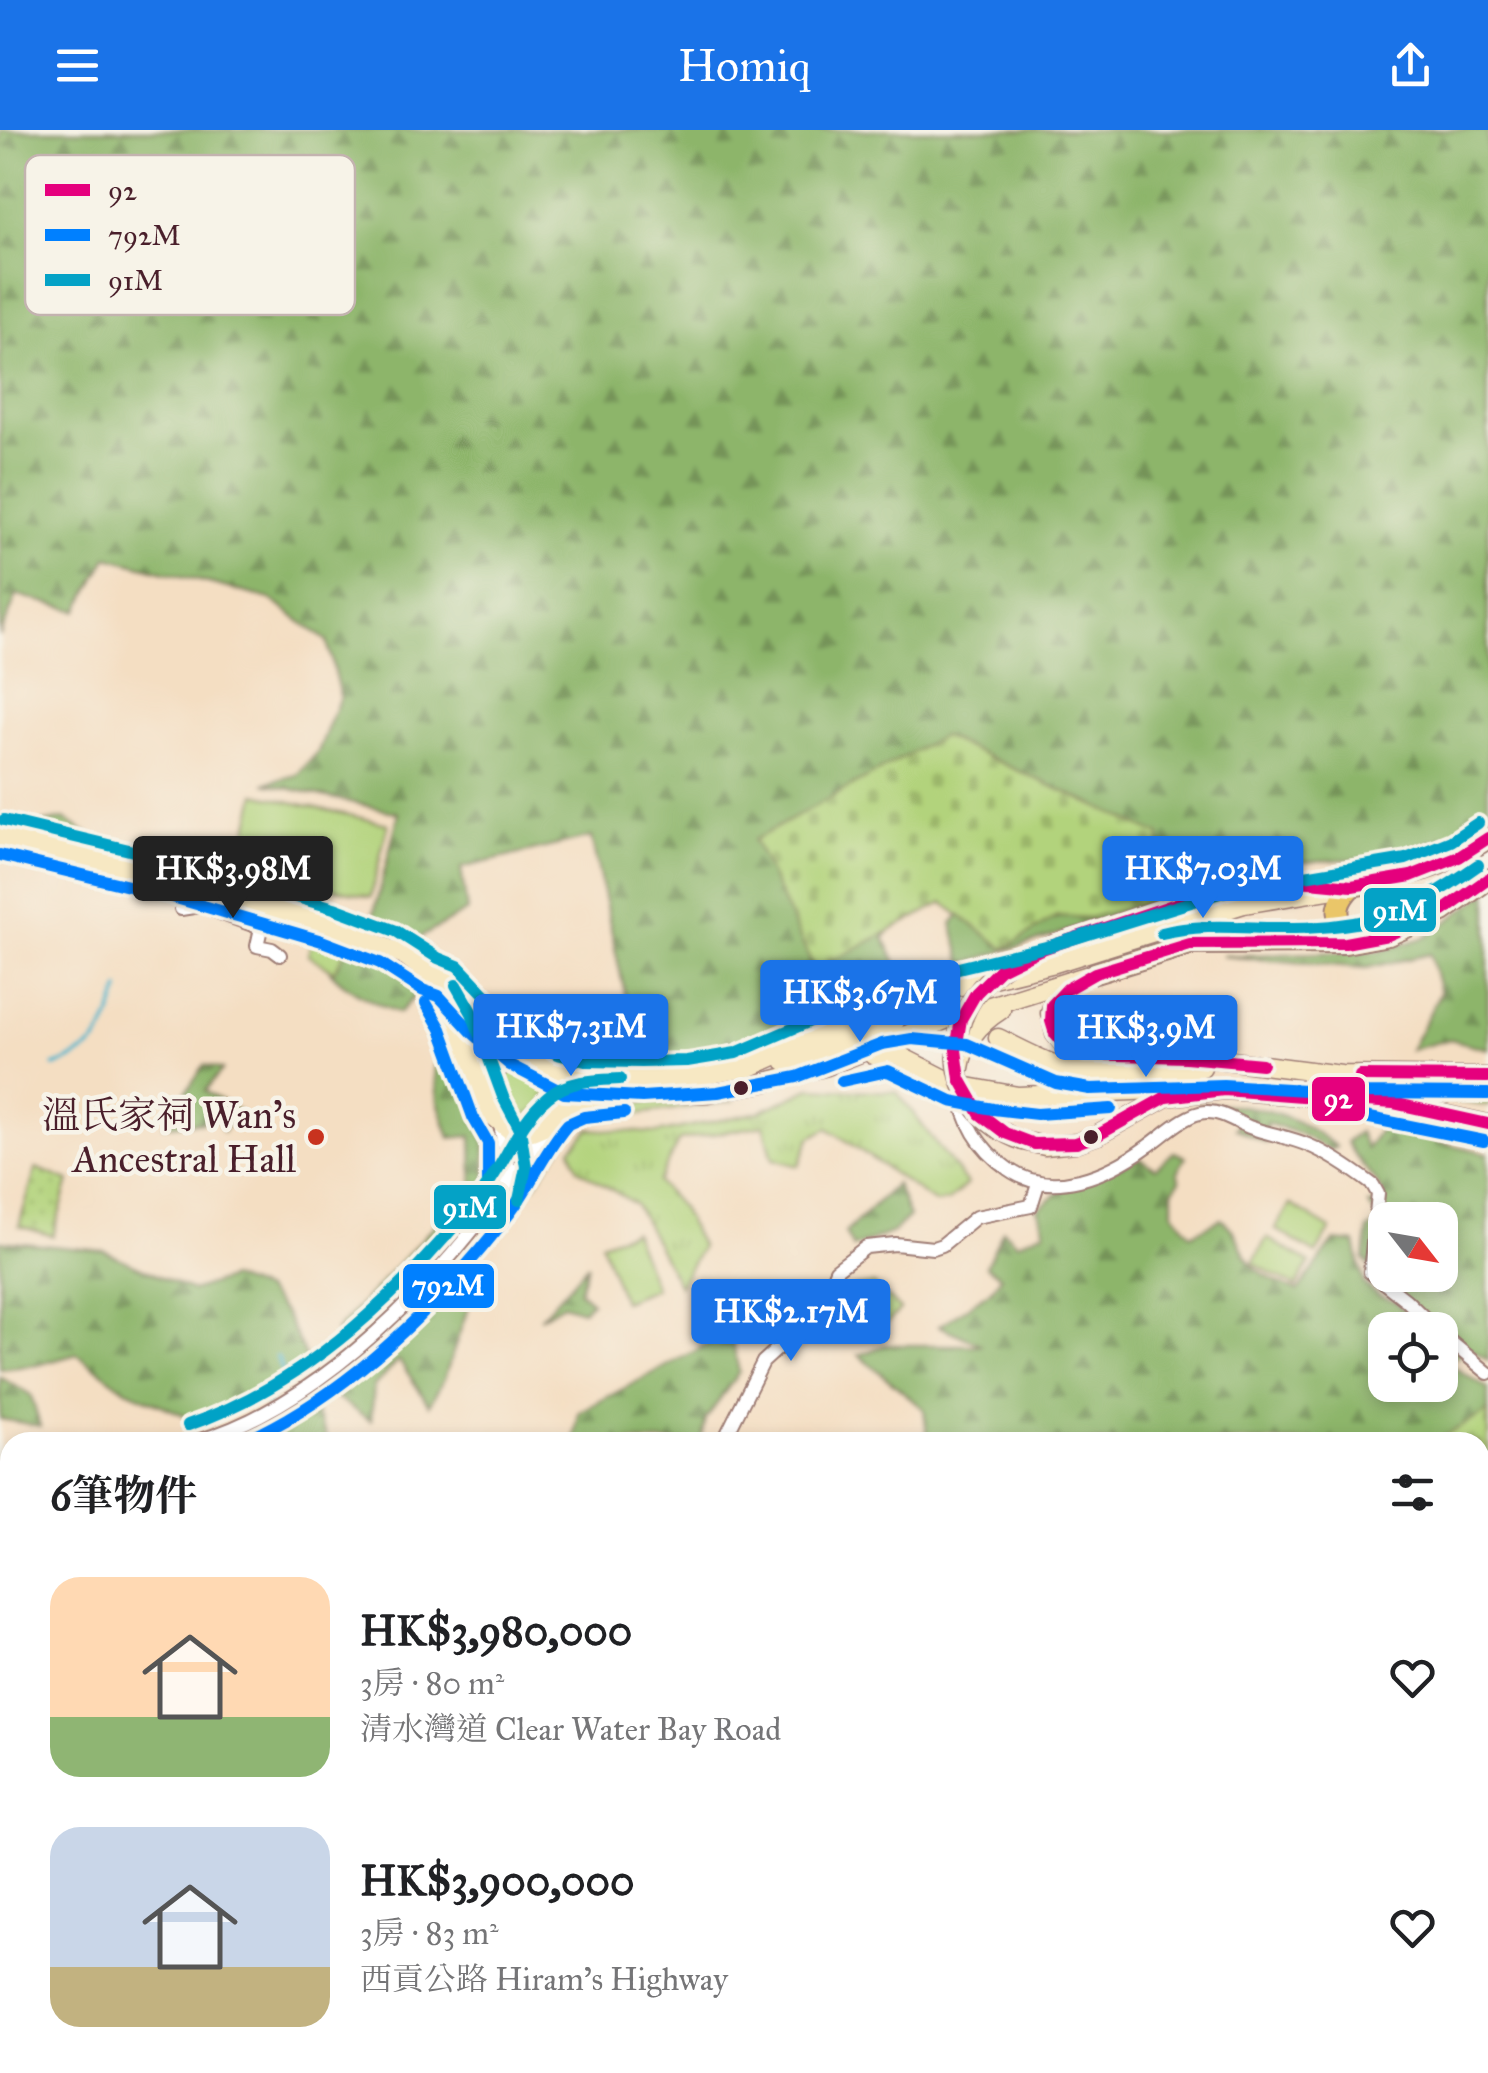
<!DOCTYPE html>
<html lang="zh-TW">
<meta charset="utf-8">
<style>
:root{--surface:#fff;--page:#f6f6f6;--text:#202124;--muted:#757577;--accent:#1a73e8}
body{margin:0;font-family:"IM FELL Great Primer","Noto Serif TC",serif;background:var(--page);color:var(--text);height:100vh;display:flex;flex-direction:column;font-size:38px;white-space:nowrap}
*{box-sizing:border-box;margin:0}
p{font-size:32px;color:var(--muted)}
.icon{flex:none;width:55px;height:55px;fill:none;stroke:currentColor;stroke-width:2;stroke-linecap:round;stroke-linejoin:round}
.map{position:relative;flex:1;overflow:hidden}
.sheet{position:absolute;left:0px;top:1302px;width:1490px;height:642px;display:flex;flex-direction:column;background:var(--surface);border-radius:30px 30px 0 0;box-shadow:0 5px 15px #0003}
.sheet>*{flex:none}
.needle{width:65px;rotate:121deg}
.tools{position:absolute;left:1368px;top:1072px;display:grid;gap:20px}
.tools a{display:grid;place-items:center;width:90px;height:90px;border-radius:20px;background:var(--surface);box-shadow:0 5px 15px #0003;font-size:50px}
.price{position:absolute;translate:-50% -85px;padding:0 22px;border-radius:10px;background:var(--accent);color:#fff;font-size:32px;line-height:65px;filter:drop-shadow(0 2px 5px #0008)}
.price::after{content:'';position:absolute;left:50%;top:60px;width:30px;height:22px;margin-left:-15px;background:inherit;clip-path:polygon(0 0,100% 0,50% 100%)}
.price.selected{background:#222;color:#fff}
ul{padding:0;list-style:none}
li{display:flex;align-items:center;gap:30px;height:250px;padding:0 50px}
li span{display:grid;place-items:center;flex:none;width:280px;height:200px;border-radius:30px;color:#555}
li>.icon{margin-inline-start:auto}
span .icon{width:120px;height:120px;fill:#fffc;stroke-width:1}
li b{font-size:42px}
h2{display:flex;justify-content:space-between;align-items:center;height:120px;padding:0 50px;font-size:42px}
header{display:flex;justify-content:space-between;align-items:center;height:130px;padding:0 50px;background:var(--accent);color:#fff;font-size:45px;font-weight:600}
.map>svg:first-child{display:block}
</style>
<header><svg class="icon" aria-label="menu" viewBox="0 0 24 24"><path d="M4 6h16M4 12h16M4 18h16"/></svg>Homiq<svg class="icon" aria-label="share" viewBox="0 0 24 24"><path d="M12 15V3M7 8l5-5 5 5M5 13v7h14v-7"/></svg></header>
<div class="map">
<svg width="1488" height="1943" viewBox="0 0 1488 1943">
<defs>
<pattern id="grass-tufts" width="24" height="20" patternUnits="userSpaceOnUse" patternTransform="scale(2.5)"><rect width="24" height="20" fill="#b2d37b"/><path d="M3 7l-1-3M5 7V3M7 7l1-3M15 17l-1-3M17 17v-4M19 17l1-3" fill="none" stroke="#9bb56a"/></pattern>
<pattern id="forest-firs" width="22" height="20" patternUnits="userSpaceOnUse" patternTransform="scale(2.5)"><rect width="22" height="20" fill="#8db56b"/><path d="M5 1l3.5 6h-7zM16 11l3.5 6h-7z" fill="#759358"/></pattern>
<pattern id="cemetery-stones" width="16" height="16" patternUnits="userSpaceOnUse" patternTransform="scale(2.5)"><rect width="16" height="16" fill="#b2d37b"/><path d="M2 7V4a2 2 0 0 1 4 0v3zM10 15v-3a2 2 0 0 1 4 0v3z" fill="#9bb56a"/></pattern>
<pattern id="garden-dots" width="8" height="8" patternUnits="userSpaceOnUse" patternTransform="scale(2.5)"><rect width="8" height="8" fill="#b2d37b"/><path d="M2 2h.1M6 6h.1" fill="none" stroke="#9bb56a" stroke-width="1.8" stroke-linecap="round"/></pattern>
</defs>
<rect width="100%" height="100%" fill="#f7f3e8"/>
<filter id="ink" filterUnits="userSpaceOnUse"><feTurbulence type="fractalNoise" baseFrequency=".01" numOctaves="2"/><feDisplacementMap in="SourceGraphic" scale="20" xChannelSelector="R" yChannelSelector="G"/><feConvolveMatrix kernelMatrix="1 2 1 2 8 2 1 2 1" color-interpolation-filters="sRGB"/></filter>
<filter id="wash" filterUnits="userSpaceOnUse"><feTurbulence type="fractalNoise" baseFrequency=".0048" numOctaves="4" result="noise"/><feDisplacementMap in="SourceGraphic" scale="40" xChannelSelector="R" yChannelSelector="G"/><feGaussianBlur stdDeviation="2.25" result="paint"/><feColorMatrix in="noise" values="0 0 0 0 0 0 0 0 0 0 0 0 0 0 0 0 0 1.4 0 .05"/><feComposite in="paint" operator="in"/></filter>
<g filter="url(#wash)">
<rect width="100%" height="100%" fill="#f4dec2"/>
<g fill="url(#grass-tufts)" stroke="#7e7953" stroke-width="2.5">
<circle cx="521" cy="962" r="24"/>
<polygon points="1450,957 1488,960 1488,976 1399,962 1399,959"/>
<polygon points="810,958 897,962 967,1054 948,1071 936,1073 828,998 810,1008 799,1036 773,1029 764,995 679,1010 658,1052 681,1078 701,1117 679,1156 635,1074 578,1039 571,1019 590,999 657,1003 760,982"/>
<path d="M 735,971 L 586,991 L 566,1010 L 534,1056 L 521,1048 C 543,1017 559,987 595,973 Z"/>
<polygon points="903,1935 1194,1935 1197,1943 900,1943"/>
</g>
<g fill="url(#forest-firs)" stroke="#6c6a4b" stroke-width="2.5" fill-rule="evenodd">
<polygon points="0,0 1488,0 1488,685 1456,705 1376,728 1251,734 1111,788 963,834 952,793 967,778 1022,798 1162,758 1151,727 923,754 884,808 906,853 753,923 639,929 591,707 461,738 467,781 419,808 372,790 399,683 265,653 297,645 318,622 340,567 327,511 270,469 107,427 78,481 17,465 0,506"/>
<polygon points="0,688 28,696 64,689 97,709 11,697 0,694"/>
<polygon points="1488,762 1488,919 1450,909 1410,920 1440,863 1430,824 1366,838 1222,826 1381,821 1426,807"/>
<path d="M 313,801 L 390,829 L 416,865 L 399,883 C 359,866 320,850 313,801 Z"/>
<polygon points="456,932 485,1011 487,1062 444,1113 344,1210 336,1201 473,1054 472,1006 450,1008 438,972 434,935"/>
<polygon points="204,935 222,940 205,961 239,981 223,1001 210,974 204,992 164,995"/>
<path d="M 1204,974 C 1259,975 1292,982 1336,1017 L 1330,1020 L 1298,1003 L 1266,993 L 1266,1013 L 1235,998 L 1241,990 L 1218,979 L 1200,976 Z"/>
<path d="M 1380,999 L 1488,1023 L 1488,1230 L 1469,1218 L 1455,1228 L 1440,1212 L 1440,1200 L 1421,1200 L 1403,1176 L 1404,1171 L 1364,1129 L 1368,1100 L 1382,1091 L 1368,1075 L 1386,1071 C 1377,1047 1359,1035 1346,1012 L 1359,1002 L 1366,1019 ZM 1385,1090 L 1440,1090 L 1440,1145 L 1385,1145 Z"/>
<path d="M 1174,1022 L 1186,1027 L 1177,1042 L 1180,1050 L 1173,1061 L 1173,1081 L 1191,1104 L 1221,1089 C 1240,1104 1237,1112 1248,1130 C 1257,1143 1283,1156 1298,1161 L 1334,1111 L 1355,1113 L 1364,1154 L 1378,1166 L 1396,1172 L 1417,1200 L 1385,1200 L 1385,1255 L 1440,1255 L 1440,1228 L 1488,1259 L 1488,1412 L 1480,1312 L 1433,1312 L 1429,1307 L 1426,1312 L 1320,1312 L 1312,1309 L 1306,1312 L 928,1312 L 924,1279 L 859,1225 L 885,1215 L 982,1215 L 939,1196 L 992,1160 L 1001,1146 L 986,1136 L 1003,1100 L 1017,1113 L 1045,1101 L 1038,1079 L 1064,1058 L 1140,1028 L 1155,1038 Z"/>
<polygon points="896,1054 909,1087 893,1102 853,1118 845,1103"/>
<polygon points="0,1111 104,1121 192,1161 230,1148 265,1161 285,1184 311,1239 207,1295 126,1260 77,1224 38,1235 0,1239"/>
<polygon points="588,1134 579,1161 592,1172 582,1180 563,1174 540,1188"/>
<polygon points="443,1150 471,1169 444,1249 429,1275 399,1230 374,1256 371,1291 328,1262 372,1227"/>
<polygon points="730,1199 739,1242 706,1289 701,1312 574,1312 579,1282 697,1220"/>
<polygon points="0,1247 31,1265 40,1296 0,1289"/>
<polygon points="313,1276 329,1312 256,1312"/>
<polygon points="1480,1487 1488,1493 1488,1774 1480,1793"/>
<polygon points="1480,1818 1488,1836 1488,1943 1240,1943 1243,1935 1480,1935"/>
<polygon points="537,1935 809,1935 806,1943 544,1943"/>
</g>
<g fill="url(#cemetery-stones)" stroke="#7e7953" stroke-width="2.5">
<polygon points="942,606 1160,705 1153,770 1089,788 1057,786 1005,819 943,773 815,840 754,710"/>
<polygon points="1488,1282 1488,1505 1480,1498 1480,1312 1432,1312"/>
</g>
<g fill="#b2d37b" stroke="#7e7953" stroke-width="2.5">
<polygon points="256,664 388,694 371,767 239,737"/>
<polygon points="312,808 319,808 345,823 334,841 308,825"/>
<polygon points="1290,1074 1331,1099 1316,1124 1275,1099"/>
<polygon points="633,1101 655,1158 623,1171 601,1113"/>
<polygon points="1267,1108 1310,1133 1296,1157 1253,1133"/>
<polygon points="0,1580 10,1585 10,1682 0,1680"/>
</g>
<g fill="url(#garden-dots)" stroke="#7e7953" stroke-width="2.5">
<polygon points="36,1038 69,1051 53,1106 19,1096"/>
<polygon points="874,1154 900,1180 875,1205 849,1178 842,1165 844,1159"/>
</g>
<g fill="none" stroke-linecap="round" stroke-linejoin="round">
<g stroke="#4eb6cc" stroke-width="4">
<path d="M 54,936 C 100,920 105,904 120,859"/>
<polyline points="266,1275 285,1247 277,1227"/>
<polyline points="263,1289 262,1303 268,1312"/>
<polyline points="1488,1795 1484,1801 1488,1808"/>
<polyline points="470,1943 474,1935"/>
</g>
</g>
</g>
<g filter="url(#ink)">
<g fill="none" stroke-linecap="round" stroke-linejoin="round">
<polyline stroke="#d2b8a4" stroke-width="18" stroke-dasharray="18 9" stroke-linecap="butt" points="895,892 939,892"/>
<g stroke="#9f7e76" stroke-width="16">
<g id="street">
<polyline points="181,779 200,776 261,798 257,816 272,819 280,825"/>
<path d="M 958,957 C 965,993 977,1017 1008,1039 C 1052,1070 1108,1045 1148,1016 C 1164,1005 1186,983 1206,982 C 1221,981 1236,992 1249,997 C 1268,1004 1289,1007 1308,1015 C 1330,1024 1353,1040 1373,1055 L 1378,1064 L 1370,1142 L 1406,1170 L 1437,1200"/>
<polyline points="500,995 509,1040 507,1053"/>
<polyline points="830,1152 828,1160 836,1140 866,1117 895,1114 933,1118 942,1115 976,1087 1031,1076 1038,1054"/>
<polyline points="1440,1203 1488,1243"/>
<path d="M 194,1312 C 336,1271 471,1119 546,996"/>
<polyline points="723,1312 763,1232 820,1180 826,1173 830,1153"/>
</g>
</g>
<g stroke="#9f7e76" stroke-width="21">
<g id="secondary">
<polyline points="0,707 171,748 328,794 404,825 430,844 452,880 491,984 510,1000 532,1001 542,997 554,985 560,962 550,940"/>
<path d="M 1010,833 C 1043,816 1079,807 1113,795 C 1183,771 1252,746 1327,753"/>
<polyline points="430,844 449,851 486,891 520,921 550,940 567,946 602,949 689,948 750,937 871,884 931,863 1055,833 1244,774 1352,756"/>
<polyline points="1071,856 1054,870 1050,883 1055,904 1065,916 1085,924 1217,929 1341,945 1488,947"/>
<path d="M 998,908 C 1019,918 1040,930 1062,937 C 1106,949 1157,940 1202,937"/>
<polyline points="873,925 896,924 957,955 1018,966 1178,959"/>
<polyline points="785,931 895,892"/>
<path d="M 960,938 C 964,911 979,894 1001,880"/>
<path d="M 486,967 C 488,941 506,926 532,929"/>
<polyline points="557,981 582,970 601,967 708,963 763,953 827,936 945,890 1095,843"/>
<polyline points="1023,1011 1045,1016 1076,1013 1098,1005 1166,967 1224,960 1393,973 1488,994"/>
</g>
</g>
<g stroke="#9f7e76" stroke-width="24">
<g id="primary">
<path d="M 1371,805 L 1347,801 C 1333,784 1337,771 1352,756 C 1405,747 1442,738 1488,708"/>
<polyline points="1095,843 1190,814 1345,813 1388,805 1443,781 1488,749"/>
</g>
</g>
<use href="#street" stroke="#fff" stroke-width="12"/>
<use href="#secondary" stroke="#f7e8c3" stroke-width="18"/>
<use href="#primary" stroke="#eac669" stroke-width="20"/>
<g stroke="#9f7e76" stroke-width="21" stroke-linecap="butt">
<path id="secondary-bridge" d="M 1010,833 C 936,878 937,981 1023,1011"/>
</g>
<use href="#secondary-bridge" stroke="#f7e8c3" stroke-width="18"/>
<g stroke="#f7f3e8" stroke-width="20">
<g id="bus-1">
<polyline points="1488,708 1459,727 1411,746 1352,756 1299,751 1241,757 1182,772 1039,820 1000,839 976,863 961,889 956,920 960,949 980,984 1005,1003 1034,1014 1076,1013 1098,1005 1166,967 1224,960 1393,973 1488,994"/>
<polyline points="1262,934 1186,927 1085,924 1065,916 1055,904 1051,891 1052,875 1067,859 1095,843 1190,814 1345,813 1388,805 1443,781 1488,749"/>
<polyline points="1360,946 1488,947"/>
</g>
</g>
<g stroke="#f7f3e8" stroke-width="20">
<g id="bus-2">
<polyline points="0,725 166,765 322,811 380,833 422,860 439,866 473,903 510,935 564,963 642,967 718,962 797,947 882,914 912,909 967,914 1056,953 1090,959 1223,955 1357,963 1488,964"/>
<polyline points="426,873 441,899 473,987 488,1013 488,1058"/>
<polyline points="842,951 888,941 951,971 993,979 1037,984 1111,979"/>
<polyline points="1355,985 1484,1011"/>
<path d="M 243,1312 C 348,1265 439,1174 509,1084 C 531,1056 544,1021 568,994 L 584,987 L 624,983"/>
</g>
</g>
<g stroke="#f7f3e8" stroke-width="20">
<g id="bus-3">
<polyline points="4,690 175,731 334,778 396,801 438,828 458,836 498,878 531,907 557,924 585,931 641,932 687,931 736,923 864,868 925,846 1050,816 1239,757 1406,729 1451,711 1478,693"/>
<path d="M 1162,803 C 1197,794 1233,797 1269,798 C 1363,799 1402,789 1478,735"/>
<polyline points="456,855 472,883 503,967 520,999 526,1037 519,1070"/>
<path d="M 188,1295 C 308,1254 405,1160 483,1061 C 506,1032 518,992 548,967 C 568,950 595,950 620,949"/>
</g>
</g>
<use href="#bus-1" stroke="#e5007d" stroke-width="12"/>
<use href="#bus-2" stroke="#0080ff" stroke-width="12"/>
<use href="#bus-3" stroke="#04a2c6" stroke-width="12"/>
</g>
</g>
<g fill="#4a1f2b" stroke="#f7f3e8" stroke-width="4">
<circle cx="741" cy="958" r="9"/>
<circle cx="1091" cy="1007" r="9"/>
</g>
<circle fill="#c8321e" stroke="#f7f3e8" stroke-width="4" cx="316" cy="1007" r="10"/>
<g text-anchor="middle" dominant-baseline="central" stroke-width="9" stroke-linejoin="round" paint-order="stroke">
<g font-size="38" fill="#4a1f2b" stroke="#f7f3e8" text-anchor="end">
<text x="296" y="985">溫氏家祠 Wan's<tspan x="296" dy="44">Ancestral Hall</tspan></text>
</g>
</g>
<rect x="25" y="25" width="330" height="160" rx="15" fill="#f7f3e8" stroke="#c3b3af" stroke-width="2.5"/>
<rect x="45" y="54" width="45" height="12" fill="#e5007d"/>
<rect x="45" y="99" width="45" height="12" fill="#0080ff"/>
<rect x="45" y="144" width="45" height="12" fill="#04a2c6"/>
<g font-size="28" fill="#4a1f2b">
<text x="108" y="70">92</text>
<text x="108" y="115">792M</text>
<text x="108" y="160">91M</text>
</g>
<g stroke="#f7f3e8" stroke-width="4">
<rect x="1362" y="756" width="76" height="48" rx="10" fill="#04a2c6"/>
<rect x="1310" y="945" width="57" height="48" rx="10" fill="#e5007d"/>
<rect x="432" y="1053" width="76" height="48" rx="10" fill="#04a2c6"/>
<rect x="401" y="1132" width="95" height="48" rx="10" fill="#0080ff"/>
</g>
<g font-size="28" text-anchor="middle" font-weight="bold" fill="#fff">
<text x="1400" y="790">91M</text>
<text x="1338" y="978">92</text>
<text x="470" y="1087">91M</text>
<text x="448" y="1165">792M</text>
</g>
</svg>
<div class="tools">
<a><svg class="needle" viewBox="-14 -14 28 28"><path d="M0-13l5 13h-10z" fill="#e53935"/><path d="M0 13l5-13h-10z" fill="#757577"/></svg></a>
<a><svg class="icon" aria-label="locate" viewBox="0 0 24 24"><circle cx="12" cy="12" r="6"/><path d="M12 2v4M12 18v4M2 12h4M18 12h4"/></svg></a>
</div>
<b class="price selected" style="left:233px;top:791px">HK$3.98M</b>
<b class="price" style="left:1203px;top:791px">HK$7.03M</b>
<b class="price" style="left:860px;top:915px">HK$3.67M</b>
<b class="price" style="left:571px;top:949px">HK$7.31M</b>
<b class="price" style="left:1146px;top:950px">HK$3.9M</b>
<b class="price" style="left:791px;top:1234px">HK$2.17M</b>
<section class="sheet">
<h2>6筆物件<svg class="icon" aria-label="filters" viewBox="0 0 24 24"><path d="M4 7h16M4 17h16"/><circle cx="9" cy="7" r="2"/><circle cx="15" cy="17" r="2"/></svg></h2>
<ul>
<li><span style="background:linear-gradient(#ffd9b3 70%,#8fb573 0)"><svg class="icon" aria-label="home" viewBox="0 0 24 24"><path d="M3 11l9-7 9 7M6 9v11h12V9"/></svg></span><div><b>HK$3,980,000</b><p>3房 · 80 m²</p><p>清水灣道 Clear Water Bay Road</p></div><svg class="icon" aria-label="heart" viewBox="0 0 24 24"><path d="M12 20l-8-8c-3-5 5-10 8-4 3-6 11-1 8 4z"/></svg></li>
<li><span style="background:linear-gradient(#c9d6e8 70%,#c2b280 0)"><svg class="icon" aria-label="home" viewBox="0 0 24 24"><path d="M3 11l9-7 9 7M6 9v11h12V9"/></svg></span><div><b>HK$3,900,000</b><p>3房 · 83 m²</p><p>西貢公路 Hiram's Highway</p></div><svg class="icon" aria-label="heart" viewBox="0 0 24 24"><path d="M12 20l-8-8c-3-5 5-10 8-4 3-6 11-1 8 4z"/></svg></li>
</ul>
</section>
</div>
